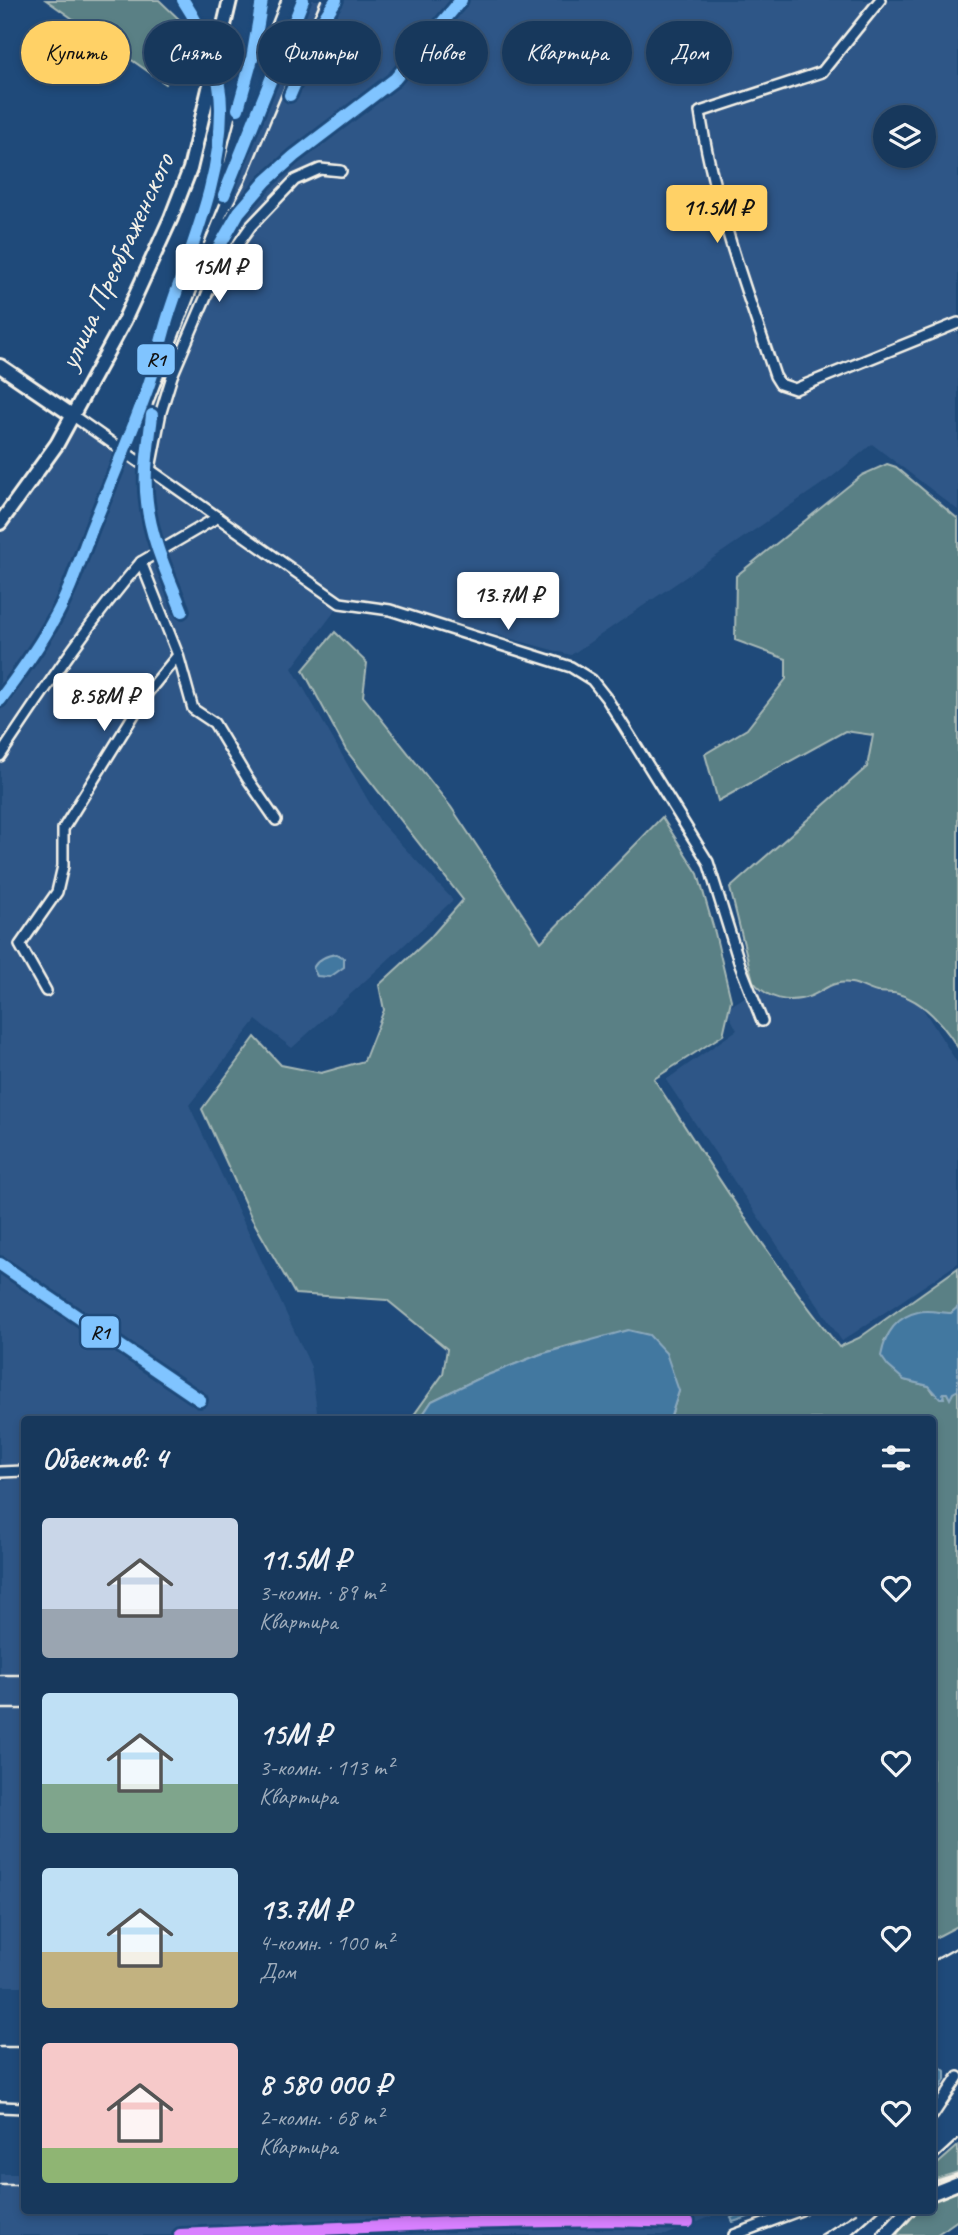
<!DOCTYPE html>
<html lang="ru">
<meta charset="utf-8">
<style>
:root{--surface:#17385c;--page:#203f62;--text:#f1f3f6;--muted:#9eacbb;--line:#365272;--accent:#ffd166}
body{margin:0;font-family:Caveat,sans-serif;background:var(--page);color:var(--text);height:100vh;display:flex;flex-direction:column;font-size:26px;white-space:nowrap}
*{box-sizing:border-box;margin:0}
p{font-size:23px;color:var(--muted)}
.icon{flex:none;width:38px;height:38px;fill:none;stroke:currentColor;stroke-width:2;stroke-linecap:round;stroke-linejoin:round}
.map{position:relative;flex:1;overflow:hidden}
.side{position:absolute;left:21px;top:1416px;width:915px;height:798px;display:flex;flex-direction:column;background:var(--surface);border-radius:7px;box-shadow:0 4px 10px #0003,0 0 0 2px var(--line)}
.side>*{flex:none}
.banner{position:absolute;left:21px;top:21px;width:917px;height:63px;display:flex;gap:14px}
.buttons{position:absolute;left:873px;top:105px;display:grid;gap:14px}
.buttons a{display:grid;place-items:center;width:63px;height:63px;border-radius:50%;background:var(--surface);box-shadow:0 4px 10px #0003,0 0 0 2px var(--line);font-size:35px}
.price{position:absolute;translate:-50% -60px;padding:0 16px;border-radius:7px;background:#fff;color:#222;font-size:23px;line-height:46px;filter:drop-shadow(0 2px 4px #0008)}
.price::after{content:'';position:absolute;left:50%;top:42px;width:21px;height:16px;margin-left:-10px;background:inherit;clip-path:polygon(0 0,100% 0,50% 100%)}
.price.active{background:var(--accent);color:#111}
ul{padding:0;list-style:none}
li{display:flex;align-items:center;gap:21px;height:175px;padding:0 21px}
li span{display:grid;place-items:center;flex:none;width:196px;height:140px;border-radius:7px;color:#555}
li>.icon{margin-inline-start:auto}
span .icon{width:84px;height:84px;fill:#fffc;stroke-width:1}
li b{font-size:30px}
h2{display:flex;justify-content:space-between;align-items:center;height:84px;padding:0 21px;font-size:30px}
.tag{padding:0 24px;border-radius:32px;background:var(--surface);box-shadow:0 4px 10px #0003,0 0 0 2px var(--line);font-size:24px;line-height:63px}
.tag.active{background:var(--accent);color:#111}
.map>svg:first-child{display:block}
</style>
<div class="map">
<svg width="958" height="2235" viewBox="0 0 958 2235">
<rect width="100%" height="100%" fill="#1f4a7a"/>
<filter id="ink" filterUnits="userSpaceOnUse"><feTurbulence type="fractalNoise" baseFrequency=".0143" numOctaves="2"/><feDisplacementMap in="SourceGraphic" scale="14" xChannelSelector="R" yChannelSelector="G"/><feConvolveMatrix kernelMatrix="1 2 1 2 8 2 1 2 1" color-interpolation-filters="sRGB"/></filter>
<g filter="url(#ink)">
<g fill="#2f5787" fill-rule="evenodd">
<path d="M 310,0 L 958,0 L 958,510 L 872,444 L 832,477 L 571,655 L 391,606 L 342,598 L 155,465 L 187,346 L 249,147 ZM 886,117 L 924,117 L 924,156 L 886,156 Z"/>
<polygon points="78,425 337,608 292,668 381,823 453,900 292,1048 256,1020 189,1105 311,1367 318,1419 24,1419 24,1466 0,1468 0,534"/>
<polygon points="881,943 958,1064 958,1263 842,1341 666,1080 737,1030 726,1009 767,983 782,1002"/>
<polygon points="24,1478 24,1986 0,1986 0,1480"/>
<polygon points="0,2174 24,2174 24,2210 711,2210 712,2216 666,2235 0,2235"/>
</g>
<g fill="#5a8085" stroke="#a7b8b6" stroke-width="2">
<polygon points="46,0 159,0 180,20 166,84"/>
<path d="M 887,464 L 896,467 L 958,519 L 958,1048 C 945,1027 924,1001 898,994 C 892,992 884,993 877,992 C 862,988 853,979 835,984 C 827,986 819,993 811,996 C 789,1004 768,1000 753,981 L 730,888 L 867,767 L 873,735 L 845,731 L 718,801 L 705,754 L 747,729 L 786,679 L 786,659 L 735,640 L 736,576 L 862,475 Z"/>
<path d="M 335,632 L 367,663 L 363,696 L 451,807 L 541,942 L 662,817 L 698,874 L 715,933 L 731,1000 L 723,1035 L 654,1079 C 713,1170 772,1263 839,1347 L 859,1338 L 958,1268 L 958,1307 L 951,1313 C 917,1313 904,1308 884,1341 L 904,1380 L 929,1386 L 934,1393 L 947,1393 L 950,1398 L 953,1392 L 958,1390 L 958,1926 L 933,1939 L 933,1419 L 670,1419 L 679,1391 L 581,1342 L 541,1354 L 475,1380 L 432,1401 L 420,1419 L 411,1419 L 443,1374 L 447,1349 L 387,1300 L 295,1294 L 252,1219 L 202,1109 L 255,1037 L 281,1065 L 321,1073 L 364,1061 L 384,1010 L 379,985 L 429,939 L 463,900 L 346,750 L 303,670 Z"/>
<polygon points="958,2146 958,2172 933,2180 933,2168"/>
<polygon points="958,2189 958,2220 936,2235 894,2235 916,2210 933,2210 933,2199"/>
</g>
<g fill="#4378a0" stroke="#8aa8bd" stroke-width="2">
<path d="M 337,954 L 344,958 L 344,967 L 330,977 L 317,976 L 313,968 C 318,959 327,955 337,954 Z"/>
<path d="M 958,1307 L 958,1390 L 953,1393 L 950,1399 L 947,1393 L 943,1393 L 944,1398 L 940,1398 L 929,1386 L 904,1380 L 888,1366 L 881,1356 C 885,1335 895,1317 918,1312 C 928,1309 941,1313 951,1313 Z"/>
<polygon points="628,1330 649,1335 666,1353 679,1391 670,1419 420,1419 432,1401 475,1380 541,1354"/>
<polygon points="933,2066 939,2066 945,2071 945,2080 933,2100"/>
<polygon points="745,2210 769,2210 733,2222 731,2218"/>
</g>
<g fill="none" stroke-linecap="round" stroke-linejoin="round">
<g stroke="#f4f1e8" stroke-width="14">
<g id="street">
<path d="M 880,0 L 822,72 L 700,112 C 713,202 746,289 775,376 L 780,384 L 795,389 L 958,323"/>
<polyline points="72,415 340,603 390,610 571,667 592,680 607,699 708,862 740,965 762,1021"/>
<polyline points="150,469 161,412 172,376 213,280 251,226 295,180 320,169 341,171"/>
<polyline points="178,655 193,709 214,723 247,778 276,820"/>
<path d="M 0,756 C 45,689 88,623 141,562"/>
<polyline points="46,991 20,945 57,892 63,866 63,829 148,692 178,655 141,562 218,517"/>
<polyline points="0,1472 24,1471"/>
<polyline points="0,2107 24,2108"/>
<polyline points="933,2115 958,2077"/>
<polyline points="734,2235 801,2210"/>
</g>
</g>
<g stroke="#f4f1e8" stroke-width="18">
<g id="secondary">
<polyline points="0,366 72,415"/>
<polyline points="0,523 57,444 124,321 171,218 190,169 230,0"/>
<polyline points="933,2193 958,2183"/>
<polyline points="885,2235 908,2210"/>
</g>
</g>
<use href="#street" stroke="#1f4a7a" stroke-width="9"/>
<use href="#secondary" stroke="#1f4a7a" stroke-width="12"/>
<g stroke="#f4f1e8" stroke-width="2.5">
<polyline points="308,53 321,23 336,0"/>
<polyline points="253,54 262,0"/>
<polyline points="224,162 236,115 281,0"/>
<polyline points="226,218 245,182 321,0"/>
<polyline points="204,243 303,0"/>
<path d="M 220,245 C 258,171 330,133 392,81 C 419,59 440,27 461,0"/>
<polyline points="182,611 155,543 147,501 146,466 153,404 220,232"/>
<path d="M 0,700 C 19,674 38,649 53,621 C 70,592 80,559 92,528 C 111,482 130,437 147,390 C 156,365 161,339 169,314 C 191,246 221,181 221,109 C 221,70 204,32 183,0"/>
<polyline points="0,1264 200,1400"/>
<polyline points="0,1675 20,1675"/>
<polyline points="0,1709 24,1709"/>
<polyline points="933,1961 958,1947"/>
<polyline points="0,2047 24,2047"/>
<polyline points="933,2162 958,2139"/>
<polyline points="933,2182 958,2174"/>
<polyline points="0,2185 24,2185"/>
<polyline points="180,2235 455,2223 607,2220 688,2222"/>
<polyline points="821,2235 856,2213"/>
<polyline points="851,2235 879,2210"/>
</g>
<g stroke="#1f4a7a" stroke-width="18">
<g id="rail-1">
<polyline points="290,95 321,23 336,0"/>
<polyline points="238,109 252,59 262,0"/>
<polyline points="224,195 303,0"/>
<polyline points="199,282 239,212 266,181 294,156 395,79 461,0"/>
<path d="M 152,415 C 149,443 143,473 147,502 C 151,540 168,575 182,611"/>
<path d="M 0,700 C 19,674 38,649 53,621 C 70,592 80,559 92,528 C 111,482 130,437 147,390 C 156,365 161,339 169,314 C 191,246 221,181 221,109 C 221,70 204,32 183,0"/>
<polyline points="0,1264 200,1400"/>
</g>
</g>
<g stroke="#1f4a7a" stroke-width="18">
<polyline id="rail-2" points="180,2235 455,2223 607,2220 688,2222"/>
</g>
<use href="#rail-1" stroke="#80c4ff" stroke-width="12"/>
<use href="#rail-2" stroke="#d880ff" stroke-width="12"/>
</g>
</g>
<g text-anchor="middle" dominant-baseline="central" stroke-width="5" stroke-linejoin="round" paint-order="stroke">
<g font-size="30" fill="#f4f1e8" stroke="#1f4a7a">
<text transform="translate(116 261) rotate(-65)">улица Преображенского</text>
</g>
</g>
<g stroke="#1f4a7a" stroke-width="2.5">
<rect x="136" y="343" width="40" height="33" rx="7" fill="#80c4ff"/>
<rect x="80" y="1315" width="40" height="34" rx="7" fill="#80c4ff"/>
</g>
<g font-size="19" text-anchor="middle" font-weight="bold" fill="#111">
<text x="156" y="366">R1</text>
<text x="100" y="1339">R1</text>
</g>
</svg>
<div class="buttons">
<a><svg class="icon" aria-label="layers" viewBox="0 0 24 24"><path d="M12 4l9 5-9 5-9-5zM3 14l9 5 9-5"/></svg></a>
</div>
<b class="price active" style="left:717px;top:245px">11.5M ₽</b>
<b class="price" style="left:219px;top:304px">15M ₽</b>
<b class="price" style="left:508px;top:632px">13.7M ₽</b>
<b class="price" style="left:104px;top:733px">8.58M ₽</b>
<div class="banner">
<a class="tag active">Купить</a>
<a class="tag">Снять</a>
<a class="tag">Фильтры</a>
<a class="tag">Новое</a>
<a class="tag">Квартира</a>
<a class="tag">Дом</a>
</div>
<section class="side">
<h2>Объектов: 4<svg class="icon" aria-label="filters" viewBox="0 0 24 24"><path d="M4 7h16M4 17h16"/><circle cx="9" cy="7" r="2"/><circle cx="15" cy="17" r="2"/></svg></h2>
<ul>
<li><span style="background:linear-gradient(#c9d6e8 65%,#9aa5b1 0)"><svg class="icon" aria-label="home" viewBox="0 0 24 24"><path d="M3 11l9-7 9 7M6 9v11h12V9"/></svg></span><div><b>11.5M ₽</b><p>3-комн. · 89 m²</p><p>Квартира</p></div><svg class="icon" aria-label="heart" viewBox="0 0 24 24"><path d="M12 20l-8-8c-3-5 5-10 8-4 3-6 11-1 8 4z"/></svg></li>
<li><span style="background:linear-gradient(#bfe0f5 65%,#7fa58c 0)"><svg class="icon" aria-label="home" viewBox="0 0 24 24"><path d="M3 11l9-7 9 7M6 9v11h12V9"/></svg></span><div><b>15M ₽</b><p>3-комн. · 113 m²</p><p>Квартира</p></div><svg class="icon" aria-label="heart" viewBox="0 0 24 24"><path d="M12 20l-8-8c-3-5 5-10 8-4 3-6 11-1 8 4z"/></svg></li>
<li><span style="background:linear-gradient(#bfe0f5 60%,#c2b280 0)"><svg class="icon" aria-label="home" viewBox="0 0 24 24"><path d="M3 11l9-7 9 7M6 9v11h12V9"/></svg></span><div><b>13.7M ₽</b><p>4-комн. · 100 m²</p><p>Дом</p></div><svg class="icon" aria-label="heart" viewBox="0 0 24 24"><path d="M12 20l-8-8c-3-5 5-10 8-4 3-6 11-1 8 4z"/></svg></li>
<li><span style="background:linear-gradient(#f6c9c9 75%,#8fb573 0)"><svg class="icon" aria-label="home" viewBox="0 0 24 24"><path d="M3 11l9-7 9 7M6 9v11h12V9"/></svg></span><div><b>8 580 000 ₽</b><p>2-комн. · 68 m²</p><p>Квартира</p></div><svg class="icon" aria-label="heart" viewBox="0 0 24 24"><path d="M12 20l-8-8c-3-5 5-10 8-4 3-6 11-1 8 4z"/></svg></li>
</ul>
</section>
</div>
